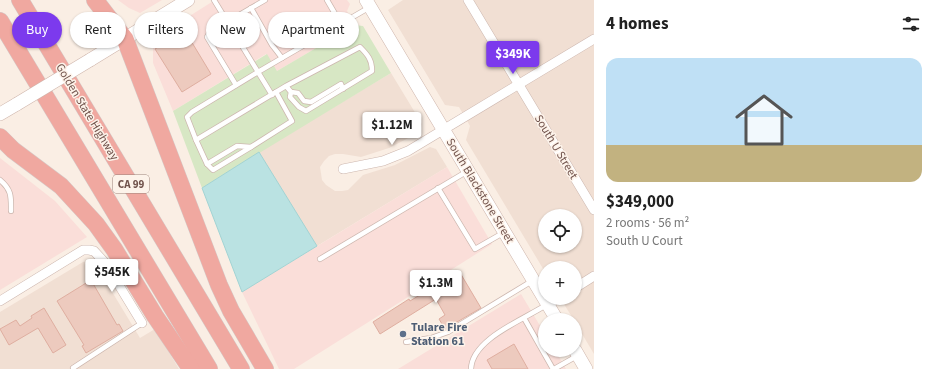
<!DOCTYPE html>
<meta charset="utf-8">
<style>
:root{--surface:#fff;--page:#f6f6f6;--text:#222;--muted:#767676;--accent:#7c3aed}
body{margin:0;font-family:"Source Sans 3",sans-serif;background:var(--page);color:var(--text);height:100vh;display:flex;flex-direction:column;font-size:15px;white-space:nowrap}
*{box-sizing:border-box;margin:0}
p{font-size:13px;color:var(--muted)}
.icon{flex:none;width:22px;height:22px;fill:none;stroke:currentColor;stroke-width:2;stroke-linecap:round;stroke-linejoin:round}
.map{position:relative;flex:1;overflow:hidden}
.side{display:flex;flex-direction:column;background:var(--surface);width:340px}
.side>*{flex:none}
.guide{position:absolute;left:12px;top:12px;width:380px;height:36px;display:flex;gap:8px}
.fabs{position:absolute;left:538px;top:209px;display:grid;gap:8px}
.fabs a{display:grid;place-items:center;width:44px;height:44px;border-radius:50%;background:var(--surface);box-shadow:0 1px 3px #0004;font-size:20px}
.price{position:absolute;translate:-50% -34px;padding:0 9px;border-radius:4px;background:#fff;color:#222;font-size:13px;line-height:26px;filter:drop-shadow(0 1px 2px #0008)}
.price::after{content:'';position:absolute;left:50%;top:24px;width:12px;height:9px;margin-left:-6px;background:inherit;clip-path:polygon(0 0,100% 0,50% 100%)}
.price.on{background:var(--accent);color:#fff}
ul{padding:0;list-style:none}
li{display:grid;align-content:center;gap:8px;height:212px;padding:0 12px}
li span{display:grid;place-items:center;height:124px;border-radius:12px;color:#555}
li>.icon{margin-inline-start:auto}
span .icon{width:72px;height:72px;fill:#fffc;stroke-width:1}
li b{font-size:17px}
h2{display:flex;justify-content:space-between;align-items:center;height:48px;padding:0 12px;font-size:17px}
.tag{padding:0 14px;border-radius:18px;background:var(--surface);box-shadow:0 1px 3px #0004;font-size:14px;line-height:36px}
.tag.on{background:var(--accent);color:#fff}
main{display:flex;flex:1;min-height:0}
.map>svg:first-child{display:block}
</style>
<main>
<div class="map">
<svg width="594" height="369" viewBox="0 0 594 369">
<rect width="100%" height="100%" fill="#faeee4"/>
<g fill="#f1dfd3" fill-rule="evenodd">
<path d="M 403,0 L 594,0 L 594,354 L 575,322 L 575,320 L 574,320 L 560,298 L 575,298 L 575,268 L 545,268 L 545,272 L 466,140 L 470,126 L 459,107 L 445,105 L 388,10 ZM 545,216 L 575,216 L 575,246 L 545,246 Z"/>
<polygon points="391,73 422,124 420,132 389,148 361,157 343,154 335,154 329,156 324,161 320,167 322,180 326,185 335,191 342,191 348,190 363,175 395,165 430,147 436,149 447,167 317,246 259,152"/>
<polygon points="88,261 93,263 97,267 140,338 155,329 179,369 0,369 0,312 83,262"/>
</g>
<g fill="#faded9">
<polygon points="118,0 162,0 140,13 129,8"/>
<polygon points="215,0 347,0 350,4 347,11 355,25 277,71 266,54 173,111 153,63 153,39"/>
<polygon points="0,158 55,201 87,237 0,290"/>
<polygon points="447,167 492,244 294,369 279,369 242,292"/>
<polygon points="521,294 545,334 545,350 555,350 566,369 398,369"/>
</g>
<polygon fill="#d7e7c4" points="355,25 363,26 391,73 202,188 173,111 267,54 277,71"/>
<polygon fill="#bae2e2" stroke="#a2d3d3" points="259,152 317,246 242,292 202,188"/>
<g fill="#edcabe" stroke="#dfaea0">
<polygon points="185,31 211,74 182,92 155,49"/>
<polygon points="459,271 481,308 445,329 439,319 445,315 436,299 380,334 373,322 409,299 410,301"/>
<polygon points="91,280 117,325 119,324 123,331 86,353 82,346 84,345 57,301"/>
<polygon points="44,308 66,345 53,353 38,328 9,345 0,329 16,320 20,326 32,318 31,316"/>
<polygon points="514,344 528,369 492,369 487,360"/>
</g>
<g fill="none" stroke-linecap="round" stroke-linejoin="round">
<g stroke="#cdb7af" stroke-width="6">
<g id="lane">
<polyline points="214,0 258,72 282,58"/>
<polyline points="327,0 341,24"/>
<polyline points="251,8 272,45 282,58 370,7"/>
<polyline points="236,85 207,37 210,32 265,0"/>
<polyline points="291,92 298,93 304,101 311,102 341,84 343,89"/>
<polyline points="272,95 258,72 192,112 187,117 196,140 207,164 237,146 251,147 292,121 276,92"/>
<path d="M 196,140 L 286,86 L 360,47 C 368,55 372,60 372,71 L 306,111 L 299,107 L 290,97 L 291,92 L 286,86"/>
<polyline points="207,164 213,170 251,147"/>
<path d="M 0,180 C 12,190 11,197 11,211"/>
<polyline points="438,188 475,249 503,233"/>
<polyline points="320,259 466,172"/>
<polyline points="524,318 553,369"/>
<polyline points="406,342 431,338 448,332 532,281"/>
<polyline points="73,368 142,323"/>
<path d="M 471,369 C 472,339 523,320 546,305"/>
<polyline points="554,369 577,356"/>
</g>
</g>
<g stroke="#cdb7af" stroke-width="10">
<g id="street">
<polyline points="468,0 594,210"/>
<polyline points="343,169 383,161 408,151 594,39"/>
<polyline points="575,288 594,276"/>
<polyline points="0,301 83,250 89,250 94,251 106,264 142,323"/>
<polyline points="548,304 558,298"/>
</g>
</g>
<g stroke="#cfb6ac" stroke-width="14">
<g id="secondary">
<polyline points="366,0 557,320"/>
<polyline points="90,60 188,0"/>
<polyline points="0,114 17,104"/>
<polyline points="575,350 586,369"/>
</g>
</g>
<g stroke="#d4cbc9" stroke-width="18">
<g id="highway">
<polyline points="20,0 241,369"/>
<polyline points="95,0 125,39 219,285 231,311 265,369"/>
<polyline points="0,21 209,369"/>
<polyline points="0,137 13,150 61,186 96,224 114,249 155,316 191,369"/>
</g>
</g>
<use href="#lane" stroke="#fff" stroke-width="4.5"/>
<use href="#street" stroke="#fff" stroke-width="9"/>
<use href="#secondary" stroke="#fff" stroke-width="13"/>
<use href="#highway" stroke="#f0a8a0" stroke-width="17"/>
<g stroke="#cfb6ac" stroke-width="14" stroke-linecap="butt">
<polyline id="secondary-bridge" points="17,104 90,60"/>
</g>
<use href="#secondary-bridge" stroke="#fff" stroke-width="13"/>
</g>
<circle fill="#5c6f8a" stroke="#fdf3ea" stroke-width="1.5" cx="403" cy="334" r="4"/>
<g text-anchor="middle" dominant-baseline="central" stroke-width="3" stroke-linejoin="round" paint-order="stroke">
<rect fill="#fdf3ea" stroke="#9b837b" stroke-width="1" x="113" y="175" width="36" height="18" rx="3"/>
<g font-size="11" font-weight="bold" fill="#71534c">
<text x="131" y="184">CA 99</text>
</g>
<g font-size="12" fill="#71534c" stroke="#fdf3ea">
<text transform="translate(87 112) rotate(59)">Golden State Highway</text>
<text transform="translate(556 147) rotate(59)">South U Street</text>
<text transform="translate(480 191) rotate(59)">South Blackstone Street</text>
</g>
<g font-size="12" font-weight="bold" fill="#4e5e75" stroke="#fdf3ea" text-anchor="start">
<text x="411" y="327">Tulare Fire<tspan x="411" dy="14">Station 61</tspan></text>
</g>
</g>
</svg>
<div class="fabs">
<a><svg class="icon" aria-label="locate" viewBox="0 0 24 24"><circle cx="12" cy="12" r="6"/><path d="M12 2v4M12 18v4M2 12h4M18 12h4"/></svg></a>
<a>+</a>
<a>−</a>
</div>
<b class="price on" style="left:513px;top:75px">$349K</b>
<b class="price" style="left:392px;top:146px">$1.12M</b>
<b class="price" style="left:112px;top:293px">$545K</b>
<b class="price" style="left:436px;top:304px">$1.3M</b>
<div class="guide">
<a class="tag on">Buy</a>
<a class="tag">Rent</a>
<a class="tag">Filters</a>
<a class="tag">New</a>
<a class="tag">Apartment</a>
</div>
</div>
<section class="side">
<h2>4 homes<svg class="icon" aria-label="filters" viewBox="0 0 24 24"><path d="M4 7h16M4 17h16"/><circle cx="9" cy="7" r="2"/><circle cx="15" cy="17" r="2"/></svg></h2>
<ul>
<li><span style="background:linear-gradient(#bfe0f5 70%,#c2b280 0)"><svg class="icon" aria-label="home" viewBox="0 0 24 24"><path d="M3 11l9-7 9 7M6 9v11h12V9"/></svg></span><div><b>$349,000</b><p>2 rooms · 56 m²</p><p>South U Court</p></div></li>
</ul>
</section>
</main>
